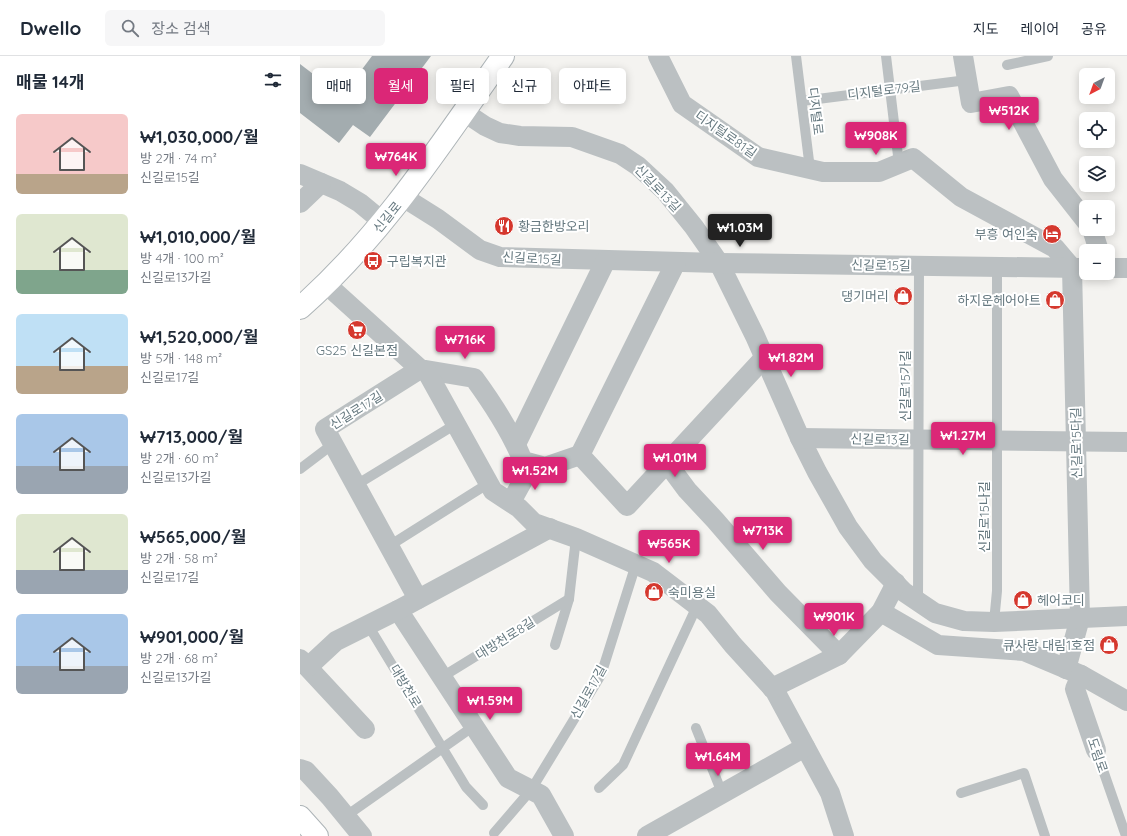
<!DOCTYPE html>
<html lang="ko">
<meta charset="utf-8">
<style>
:root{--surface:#fff;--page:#f6f6f7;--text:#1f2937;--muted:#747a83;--line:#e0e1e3;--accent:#db2777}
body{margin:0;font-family:Quicksand,"Noto Sans KR",sans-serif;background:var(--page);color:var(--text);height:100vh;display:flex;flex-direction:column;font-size:15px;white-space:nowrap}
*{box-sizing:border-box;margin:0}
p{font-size:13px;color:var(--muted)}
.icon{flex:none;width:22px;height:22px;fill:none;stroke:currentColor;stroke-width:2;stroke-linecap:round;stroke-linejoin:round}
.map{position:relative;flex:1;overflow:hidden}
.drawer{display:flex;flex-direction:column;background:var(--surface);width:300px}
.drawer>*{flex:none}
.banner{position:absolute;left:12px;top:12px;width:380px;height:36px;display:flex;gap:8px}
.needle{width:26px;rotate:221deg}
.buttons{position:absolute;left:779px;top:12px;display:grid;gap:8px}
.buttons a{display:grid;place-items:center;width:36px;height:36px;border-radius:6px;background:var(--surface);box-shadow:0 2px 10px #0003;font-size:20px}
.price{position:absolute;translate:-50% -34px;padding:0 9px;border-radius:4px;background:var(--accent);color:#fff;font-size:13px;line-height:26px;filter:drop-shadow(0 1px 2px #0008)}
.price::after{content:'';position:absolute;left:50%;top:24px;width:12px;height:9px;margin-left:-6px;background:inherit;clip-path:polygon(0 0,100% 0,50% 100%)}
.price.active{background:#222;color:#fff}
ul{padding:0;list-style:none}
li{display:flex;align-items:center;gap:12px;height:100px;padding:0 16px}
li span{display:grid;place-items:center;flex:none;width:112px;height:80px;border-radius:6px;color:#555}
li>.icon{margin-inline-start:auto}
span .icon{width:48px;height:48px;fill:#fffc;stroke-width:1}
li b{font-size:17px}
h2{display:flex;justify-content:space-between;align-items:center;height:48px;padding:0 16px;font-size:17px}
.chip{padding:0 14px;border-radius:6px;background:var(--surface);box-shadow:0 2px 10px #0003;font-size:14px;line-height:36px}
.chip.active{background:var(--accent);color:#fff}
header{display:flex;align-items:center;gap:24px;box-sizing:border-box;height:56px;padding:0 20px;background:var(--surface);border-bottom:1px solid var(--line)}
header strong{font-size:19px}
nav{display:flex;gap:22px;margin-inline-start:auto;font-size:14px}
.search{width:280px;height:36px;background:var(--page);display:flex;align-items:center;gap:10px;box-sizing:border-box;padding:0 14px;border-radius:6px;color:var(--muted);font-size:15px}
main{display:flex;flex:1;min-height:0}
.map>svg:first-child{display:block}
</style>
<header>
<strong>Dwello</strong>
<div class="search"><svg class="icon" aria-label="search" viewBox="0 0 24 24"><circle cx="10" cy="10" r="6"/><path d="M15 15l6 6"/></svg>장소 검색</div>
<nav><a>지도</a><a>레이어</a><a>공유</a></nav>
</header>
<main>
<section class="drawer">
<h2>매물 14개<svg class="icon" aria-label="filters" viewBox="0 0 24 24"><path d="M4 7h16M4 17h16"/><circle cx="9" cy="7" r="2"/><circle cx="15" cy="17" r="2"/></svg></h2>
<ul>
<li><span style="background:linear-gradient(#f6c9c9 75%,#b9a48a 0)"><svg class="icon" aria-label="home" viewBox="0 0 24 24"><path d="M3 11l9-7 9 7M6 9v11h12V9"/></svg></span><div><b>₩1,030,000/월</b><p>방 2개 · 74 m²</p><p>신길로15길</p></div></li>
<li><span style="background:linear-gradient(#dfe7d0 70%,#7fa58c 0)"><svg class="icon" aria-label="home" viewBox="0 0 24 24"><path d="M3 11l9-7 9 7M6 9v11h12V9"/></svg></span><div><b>₩1,010,000/월</b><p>방 4개 · 100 m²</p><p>신길로13가길</p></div></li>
<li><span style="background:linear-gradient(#bfe0f5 65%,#b9a48a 0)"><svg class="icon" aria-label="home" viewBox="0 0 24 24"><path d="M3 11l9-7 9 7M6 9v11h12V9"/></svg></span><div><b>₩1,520,000/월</b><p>방 5개 · 148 m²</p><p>신길로17길</p></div></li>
<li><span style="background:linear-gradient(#a9c7e8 65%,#9aa5b1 0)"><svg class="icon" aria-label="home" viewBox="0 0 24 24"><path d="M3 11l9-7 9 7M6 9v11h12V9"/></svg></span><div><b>₩713,000/월</b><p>방 2개 · 60 m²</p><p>신길로13가길</p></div></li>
<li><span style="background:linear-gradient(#dfe7d0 70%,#9aa5b1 0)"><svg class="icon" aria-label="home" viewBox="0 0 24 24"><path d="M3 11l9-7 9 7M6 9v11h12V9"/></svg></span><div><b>₩565,000/월</b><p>방 2개 · 58 m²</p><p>신길로17길</p></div></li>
<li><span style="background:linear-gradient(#a9c7e8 65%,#9aa5b1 0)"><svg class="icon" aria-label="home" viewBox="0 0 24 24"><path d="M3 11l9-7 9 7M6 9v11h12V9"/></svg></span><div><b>₩901,000/월</b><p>방 2개 · 68 m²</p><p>신길로13가길</p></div></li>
</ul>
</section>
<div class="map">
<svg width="827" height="780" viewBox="0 0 827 780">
<rect width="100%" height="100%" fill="#f4f3f0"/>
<polygon fill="#a3acaf" points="72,0 131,0 70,81 53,69 39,87 0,57 0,8 42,40"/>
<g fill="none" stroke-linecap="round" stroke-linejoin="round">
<g stroke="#adb4b7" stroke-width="24">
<g id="secondary">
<path d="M 0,252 C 82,180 141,88 203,0"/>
<polyline points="0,761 17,780"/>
</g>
</g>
<g stroke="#bbc0c2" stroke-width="10">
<polyline points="496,0 510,113"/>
<polyline points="586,0 599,108"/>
<polyline points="707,9 748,0"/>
<polyline points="502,45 667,24"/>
<polyline points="0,413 33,388"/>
<polyline points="56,429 156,368"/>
<polyline points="89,490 189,427"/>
<polyline points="618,546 619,210"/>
<polyline points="694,566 697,535 697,211"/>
<polyline points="68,569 166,731 183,749"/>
<polyline points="255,589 269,543 276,482"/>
<polyline points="142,621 269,543"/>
<polyline points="396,672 422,737"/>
<polyline points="796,694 826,780"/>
<polyline points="299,732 323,709 397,550"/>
<polyline points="661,737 724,717 745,780"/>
<polyline points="46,760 174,670"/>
<polyline points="194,777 231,734 301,619 336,508"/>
</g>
<g stroke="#bbc0c2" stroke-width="20">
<polyline points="358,0 382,48 458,101 523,116 579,116 613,102 661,141 755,192 772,212 780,562 766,613"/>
<polyline points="663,0 671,47 709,40 753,123 786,165"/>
<polyline points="164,56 185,70 200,77 220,80 272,81 320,98 338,110 365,135 394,171 419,207 455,280 500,382 517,416 548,471 573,505 604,536 635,557 664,565 694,566 827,560"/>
<polyline points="0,118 40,135 60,147 83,166"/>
<polyline points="103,141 138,163 180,194 200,201 419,207 780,212"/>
<polyline points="0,147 21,127"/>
<polyline points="792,173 799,195"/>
<polyline points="808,212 827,212"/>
<path d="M 26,228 L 120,313 L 174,322 C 193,348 211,376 223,405 L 245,411 L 280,399"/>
<polyline points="500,382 827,386"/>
<polyline points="216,388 306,204"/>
<polyline points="280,399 327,450 464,302"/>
<polyline points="280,399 376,206"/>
<polyline points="367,407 387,434 415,464 478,537 539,599"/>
<polyline points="211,446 232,408"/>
<polyline points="118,543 25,373 120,313 127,316 193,435 219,452 234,467 276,482 353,516 408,558 433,589 475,635 530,737 544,780"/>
<polyline points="98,554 208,722 241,739 264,780"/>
<polyline points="581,556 638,589 724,595 781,619 827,645"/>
<polyline points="0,603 65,673"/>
<polyline points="8,611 36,585 98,554 250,472"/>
<polyline points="781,619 775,633 796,694"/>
<polyline points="472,632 539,599 581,556 596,527"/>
<polyline points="0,713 6,715 30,741 62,780"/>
<polyline points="347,780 505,691"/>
</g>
<use href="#secondary" stroke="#fff" stroke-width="22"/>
</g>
<defs>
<g id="restaurant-disc" transform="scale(1)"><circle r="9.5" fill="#d5382e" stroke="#fff"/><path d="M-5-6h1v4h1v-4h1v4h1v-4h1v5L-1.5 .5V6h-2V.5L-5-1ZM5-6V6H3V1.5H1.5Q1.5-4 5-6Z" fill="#fff"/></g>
<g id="hotel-disc" transform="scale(1)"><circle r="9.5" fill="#d5382e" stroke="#fff"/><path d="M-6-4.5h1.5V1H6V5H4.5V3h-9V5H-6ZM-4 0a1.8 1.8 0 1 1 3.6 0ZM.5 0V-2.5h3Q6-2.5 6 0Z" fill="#fff"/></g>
<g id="bus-disc" transform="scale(1)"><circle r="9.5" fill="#d5382e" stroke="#fff"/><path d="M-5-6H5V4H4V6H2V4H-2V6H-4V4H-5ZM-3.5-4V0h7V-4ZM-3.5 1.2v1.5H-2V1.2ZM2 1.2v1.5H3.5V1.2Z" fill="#fff"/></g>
<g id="shop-disc" transform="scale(1)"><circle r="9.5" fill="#d5382e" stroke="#fff"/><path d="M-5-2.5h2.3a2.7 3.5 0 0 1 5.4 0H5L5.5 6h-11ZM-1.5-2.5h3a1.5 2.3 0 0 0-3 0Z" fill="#fff"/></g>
<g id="supermarket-disc" transform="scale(1)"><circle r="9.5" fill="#d5382e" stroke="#fff"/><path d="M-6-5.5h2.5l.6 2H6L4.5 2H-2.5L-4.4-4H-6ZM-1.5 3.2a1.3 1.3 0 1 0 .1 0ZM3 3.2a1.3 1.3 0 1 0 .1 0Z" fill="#fff"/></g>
</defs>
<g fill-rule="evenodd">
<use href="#restaurant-disc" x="204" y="170"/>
<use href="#hotel-disc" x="752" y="178"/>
<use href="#bus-disc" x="73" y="205"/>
<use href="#shop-disc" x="603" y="240"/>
<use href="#shop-disc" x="755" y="244"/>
<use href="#supermarket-disc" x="57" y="274"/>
<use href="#shop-disc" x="354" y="536"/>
<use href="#shop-disc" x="723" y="544"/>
<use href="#shop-disc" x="809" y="589"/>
</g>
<g text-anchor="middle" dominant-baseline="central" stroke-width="4" stroke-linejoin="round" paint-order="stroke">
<g font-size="13" fill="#65787f" stroke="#fff">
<text transform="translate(584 34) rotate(-7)">디지털로79길</text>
<text transform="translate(516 55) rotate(83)">디지털로</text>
<text transform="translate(426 78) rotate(35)">디지털로81길</text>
<text transform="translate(358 132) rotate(46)">신길로13길</text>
<text transform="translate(87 161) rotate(-51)">신길로</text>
<text transform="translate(232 202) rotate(3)">신길로15길</text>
<text transform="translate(581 209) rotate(1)">신길로15길</text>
<text transform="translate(605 330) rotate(-90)">신길로15가길</text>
<text transform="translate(56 354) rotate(-32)">신길로17길</text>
<text transform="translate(580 383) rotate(1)">신길로13길</text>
<text transform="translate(776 387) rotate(-91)">신길로15다길</text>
<text transform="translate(684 461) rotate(-90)">신길로15나길</text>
<text transform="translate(205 582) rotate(-32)">대방천로8길</text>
<text transform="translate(106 630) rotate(59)">대방천로</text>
<text transform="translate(288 636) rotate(-61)">신길로17길</text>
<text transform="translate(798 699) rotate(71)">도림로</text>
</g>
<g font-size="13" fill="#65787f" stroke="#fff" text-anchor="start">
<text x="218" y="170">황금한방오리</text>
<text x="738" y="178" text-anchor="end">부흥 여인숙</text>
<text x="87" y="205">구립복지관</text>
<text x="589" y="240" text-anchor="end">댕기머리</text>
<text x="741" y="244" text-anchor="end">하지운헤어아트</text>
<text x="57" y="294" text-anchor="middle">GS25 신길본점</text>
<text x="368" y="536">숙미용실</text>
<text x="737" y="544">헤어코디</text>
<text x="795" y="589" text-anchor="end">큐사랑 대림1호점</text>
</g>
</g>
</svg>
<div class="buttons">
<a><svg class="needle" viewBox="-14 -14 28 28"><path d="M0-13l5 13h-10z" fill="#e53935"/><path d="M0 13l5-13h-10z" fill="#747a83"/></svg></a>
<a><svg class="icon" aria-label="locate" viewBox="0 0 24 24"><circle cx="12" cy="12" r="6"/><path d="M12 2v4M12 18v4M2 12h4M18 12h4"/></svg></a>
<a><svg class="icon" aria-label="layers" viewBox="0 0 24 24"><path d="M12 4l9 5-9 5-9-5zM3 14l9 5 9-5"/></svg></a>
<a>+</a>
<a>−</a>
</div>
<b class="price" style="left:709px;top:75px">₩512K</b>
<b class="price" style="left:576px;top:100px">₩908K</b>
<b class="price" style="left:96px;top:121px">₩764K</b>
<b class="price active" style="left:440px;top:192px">₩1.03M</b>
<b class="price" style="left:165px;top:304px">₩716K</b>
<b class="price" style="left:491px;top:322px">₩1.82M</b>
<b class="price" style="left:663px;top:400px">₩1.27M</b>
<b class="price" style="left:375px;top:422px">₩1.01M</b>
<b class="price" style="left:235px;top:435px">₩1.52M</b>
<b class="price" style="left:463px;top:495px">₩713K</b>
<b class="price" style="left:369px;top:508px">₩565K</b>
<b class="price" style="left:534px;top:581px">₩901K</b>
<b class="price" style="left:190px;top:665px">₩1.59M</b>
<b class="price" style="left:418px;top:721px">₩1.64M</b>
<div class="banner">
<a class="chip">매매</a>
<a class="chip active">월세</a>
<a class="chip">필터</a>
<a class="chip">신규</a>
<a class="chip">아파트</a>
</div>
</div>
</main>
